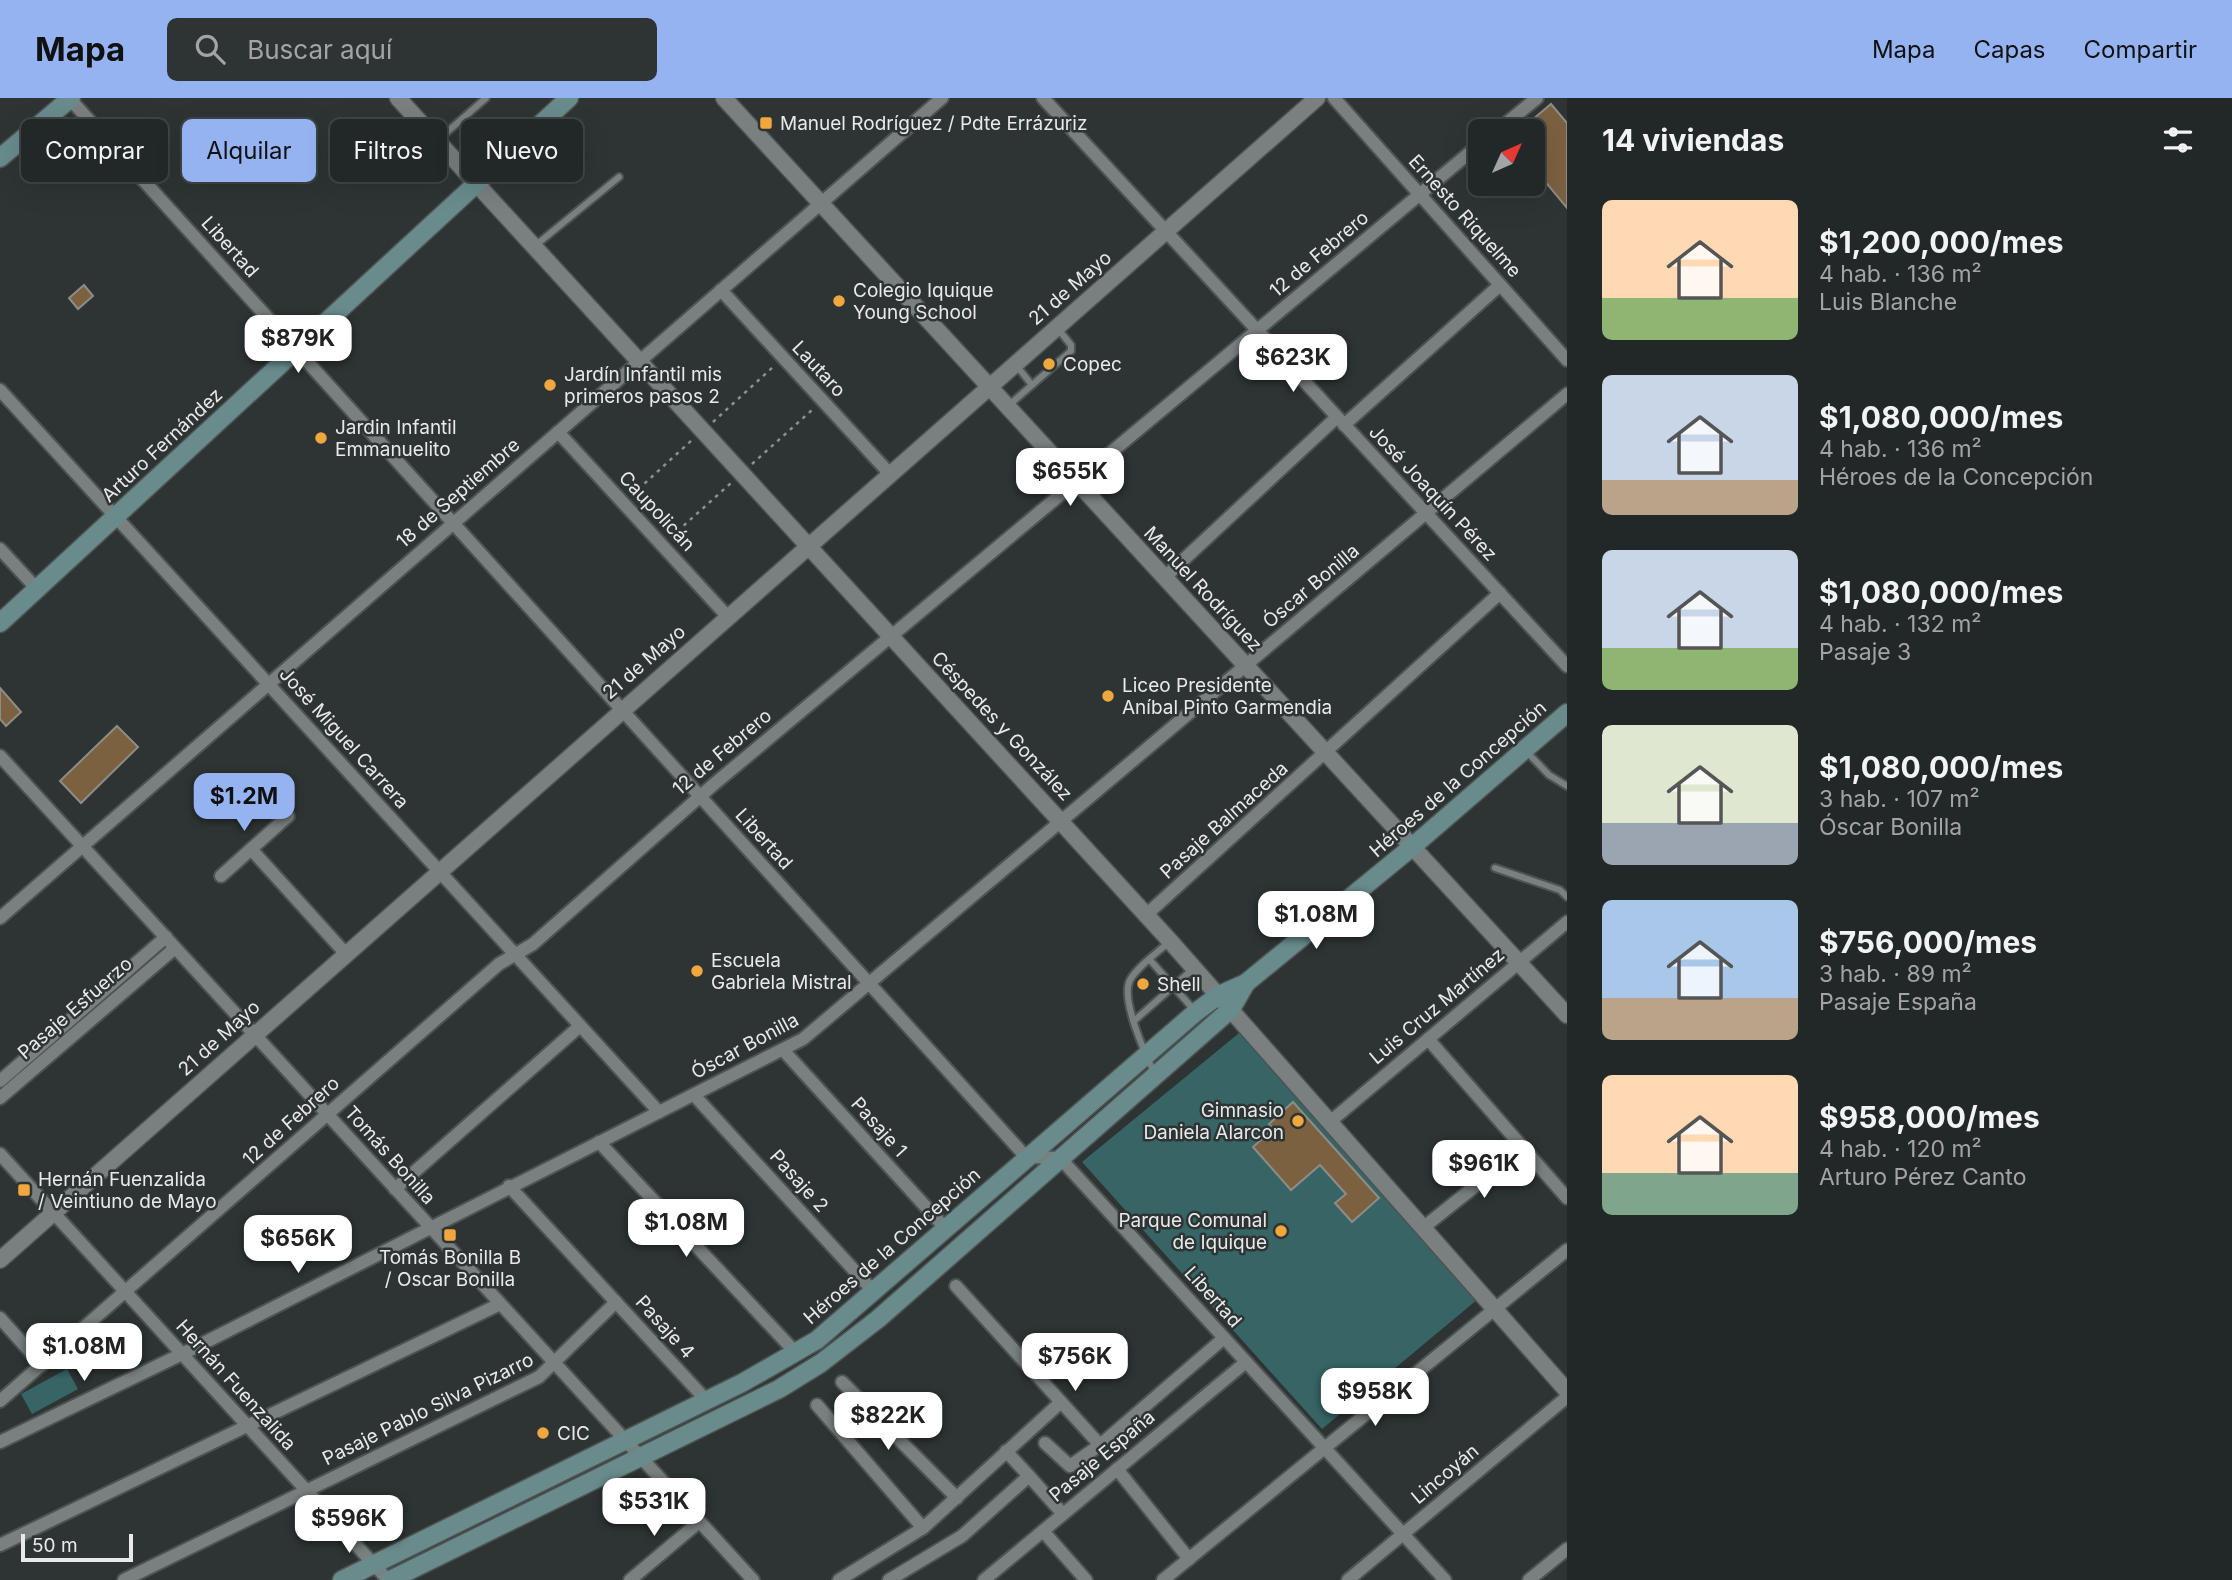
<!DOCTYPE html>
<html lang="es">
<meta charset="utf-8">
<style>
:root{--surface:#222727;--page:#2e3333;--text:#f1f3f6;--muted:#a2a5a7;--line:#3f4444;--accent:#95b2f1}
body{margin:0;font-family:Inter,sans-serif;background:var(--page);color:var(--text);height:100vh;display:flex;flex-direction:column;font-size:26px;white-space:nowrap}
*{box-sizing:border-box;margin:0}
p{font-size:23px;color:var(--muted)}
.icon{flex:none;width:38px;height:38px;fill:none;stroke:currentColor;stroke-width:2;stroke-linecap:round;stroke-linejoin:round}
.map{position:relative;flex:1;overflow:hidden}
.panel{display:flex;flex-direction:column;background:var(--surface);width:665px}
.panel>*{flex:none}
.top-card{position:absolute;left:21px;top:21px;width:665px;height:63px;display:flex;gap:14px}
.needle{width:46px;rotate:45deg}
.buttons{position:absolute;left:1468px;top:21px;display:grid;gap:14px}
.buttons a{display:grid;place-items:center;width:77px;height:77px;border-radius:10px;background:var(--surface);box-shadow:0 7px 28px #0002,0 0 0 2px var(--line);font-size:35px}
.scale{position:absolute;left:21px;bottom:18px;width:112px;box-sizing:border-box;padding-left:7px;border:4px solid #e7eaea;border-top:0;font-size:19px;line-height:24px;white-space:nowrap;color:#e7eaea;-webkit-text-stroke:5px #2e3434;paint-order:stroke}
.price{position:absolute;translate:-50% -60px;padding:0 16px;border-radius:14px;background:#fff;color:#222;font-size:23px;line-height:46px;filter:drop-shadow(0 2px 4px #0008)}
.price::after{content:'';position:absolute;left:50%;top:42px;width:21px;height:16px;margin-left:-10px;background:inherit;clip-path:polygon(0 0,100% 0,50% 100%)}
.price.on{background:var(--accent);color:#111}
ul{padding:0;list-style:none}
li{display:flex;align-items:center;gap:21px;height:175px;padding:0 35px}
li span{display:grid;place-items:center;flex:none;width:196px;height:140px;border-radius:10px;color:#555}
li>.icon{margin-inline-start:auto}
span .icon{width:84px;height:84px;fill:#fffc;stroke-width:1}
li b{font-size:30px}
h2{display:flex;justify-content:space-between;align-items:center;height:84px;padding:0 35px;font-size:30px}
.chip{padding:0 24px;border-radius:10px;background:var(--surface);box-shadow:0 7px 28px #0002,0 0 0 2px var(--line);font-size:24px;line-height:63px}
.chip.on{background:var(--accent);color:#111}
header{display:flex;align-items:center;gap:42px;box-sizing:border-box;height:98px;padding:0 35px;background:var(--accent);color:#111}
header strong{font-size:33px}
nav{display:flex;gap:38px;margin-inline-start:auto;font-size:24px}
.search{width:490px;height:63px;background:var(--page);display:flex;align-items:center;gap:18px;box-sizing:border-box;padding:0 24px;border-radius:10px;color:var(--muted);font-size:26px}
main{display:flex;flex:1;min-height:0}
.map>svg:first-child{display:block}
</style>
<header>
<strong>Mapa</strong>
<div class="search"><svg class="icon" aria-label="search" viewBox="0 0 24 24"><circle cx="10" cy="10" r="6"/><path d="M15 15l6 6"/></svg>Buscar aquí</div>
<nav><a>Mapa</a><a>Capas</a><a>Compartir</a></nav>
</header>
<main>
<div class="map">
<svg width="1567" height="1482" viewBox="0 0 1567 1482">
<rect width="100%" height="100%" fill="#2e3434"/>
<g fill="#376566">
<polygon points="1244,931 1478,1201 1322,1331 1082,1064"/>
<polygon points="67,1271 78,1291 32,1316 21,1296"/>
</g>
<g fill="#7b6140" stroke="#8f8c87" stroke-width="2">
<polygon points="1551,6 1567,25 1567,110 1533,69 1533,33 1519,33"/>
<polygon points="84,187 93,198 78,211 69,200"/>
<polygon points="0,590 21,614 6,628 0,621"/>
<polygon points="117,628 138,649 81,705 60,683"/>
<polygon points="1293,1004 1379,1100 1352,1124 1335,1105 1346,1096 1320,1067 1291,1092 1253,1049 1273,1031 1269,1026"/>
</g>
<g fill="none" stroke-linecap="round" stroke-linejoin="round">
<g stroke="#4d5252" stroke-width="10">
<g id="service">
<polyline points="439,41 486,0"/>
<polyline points="536,147 619,79"/>
<polyline points="1016,267 1032,287 1071,253 1071,247 1058,231"/>
<polyline points="1008,308 1032,287"/>
<polyline points="1526,653 1549,677 1567,688"/>
<polyline points="1495,770 1560,792 1567,799"/>
<polyline points="1150,862 1195,913"/>
<polyline points="1135,922 1193,871"/>
<path d="M 1155,976 C 1146,958 1120,901 1130,882 C 1138,868 1157,855 1169,844"/>
</g>
</g>
<g stroke="#4d5252" stroke-width="16">
<g id="minor">
<polyline points="69,0 1026,1059 1060,1060 1445,1482"/>
<polyline points="1043,0 1567,568"/>
<polyline points="1334,0 1567,262"/>
<polyline points="1497,33 1537,0"/>
<polyline points="721,192 890,376"/>
<polyline points="0,292 659,1014"/>
<polyline points="1344,327 1500,187"/>
<polyline points="558,334 728,519"/>
<polyline points="0,451 37,491"/>
<polyline points="1165,479 1337,319"/>
<polyline points="0,658 753,1482"/>
<polyline points="251,751 346,856"/>
<polyline points="221,778 288,718"/>
<polyline points="1146,817 1500,495"/>
<polyline points="0,820 942,0"/>
<polyline points="1428,941 1567,1100"/>
<polyline points="784,953 946,1131"/>
<polyline points="0,983 166,839"/>
<polyline points="694,997 875,1195"/>
<polyline points="0,1000 175,850"/>
<polyline points="1331,1023 1567,824"/>
<polyline points="599,1044 797,1256"/>
<polyline points="0,1056 388,1482"/>
<polyline points="509,1088 707,1303"/>
<polyline points="395,1091 580,928"/>
<polyline points="1424,1129 1523,1050"/>
<polyline points="956,1188 1100,1347 1224,1240"/>
<polyline points="0,1220 42,1267"/>
<polyline points="842,1284 957,1400"/>
<polyline points="0,1303 499,866 533,846 713,687 1480,46"/>
<polyline points="817,1307 923,1430"/>
<polyline points="0,1344 182,1256 803,941 1567,296"/>
<polyline points="1045,1345 1070,1368 1100,1347"/>
<polyline points="1006,1353 1029,1378"/>
<polyline points="1117,1371 1189,1461"/>
<polyline points="1043,1433 1086,1482"/>
<polyline points="0,1447 500,1206"/>
<polyline points="124,1482 539,1279 616,1204"/>
<polyline points="630,1482 699,1424"/>
<polyline points="839,1482 923,1430 1061,1304"/>
<polyline points="889,1482 962,1438 1029,1378 1063,1416"/>
<polyline points="984,1482 1246,1264"/>
<polyline points="1163,1482 1567,1152"/>
<polyline points="1348,1482 1567,1299"/>
<polyline points="1529,1482 1567,1451"/>
</g>
</g>
<g stroke="#4d5252" stroke-width="19">
<g id="tertiary">
<polyline points="398,0 1170,843 1567,1293"/>
<polyline points="724,0 1567,917"/>
<polyline points="0,1162 1317,0"/>
</g>
</g>
<g stroke="#4d5252" stroke-width="21">
<g id="secondary">
<polyline points="0,60 71,0"/>
<polyline points="0,525 569,0"/>
<polyline points="342,1482 742,1285 817,1242 1196,914 1219,897 1246,885 1412,749 1567,615"/>
<polyline points="390,1482 779,1291 821,1265 878,1221 1231,911 1246,885"/>
</g>
</g>
<g stroke="#8b9090" stroke-width="2.5" stroke-dasharray="3.5 5" stroke-linecap="butt">
<polyline points="713,324 773,269"/>
<polyline points="752,366 812,312"/>
<polyline points="632,397 692,342"/>
<polyline points="671,439 731,385"/>
</g>
<use href="#service" stroke="#7a8080" stroke-width="6"/>
<use href="#minor" stroke="#7a8080" stroke-width="12"/>
<use href="#tertiary" stroke="#7a8080" stroke-width="16"/>
<use href="#secondary" stroke="#698b8c" stroke-width="18"/>
</g>
<g fill="#efa73e" stroke="#2e3434" stroke-width="2.5">
<rect x="759" y="18" width="14" height="14" rx="3.5"/>
<circle cx="839" cy="203" r="7"/>
<circle cx="1049" cy="266" r="7"/>
<circle cx="550" cy="287" r="7"/>
<circle cx="321" cy="340" r="7"/>
<circle cx="1108" cy="598" r="7"/>
<circle cx="697" cy="873" r="7"/>
<circle cx="1143" cy="886" r="7"/>
<circle cx="1298" cy="1023" r="7"/>
<rect x="17" y="1085" width="14" height="14" rx="3.5"/>
<circle cx="1281" cy="1133" r="7"/>
<rect x="443" y="1130" width="14" height="14" rx="3.5"/>
<circle cx="543" cy="1335" r="7"/>
</g>
<g text-anchor="middle" dominant-baseline="central" stroke-width="5" stroke-linejoin="round" paint-order="stroke">
<g font-size="19" fill="#e7eaea" stroke="#2e3434" text-anchor="start">
<text x="780" y="25">Manuel Rodríguez / Pdte Errázuriz</text>
<text x="853" y="192">Colegio Iquique<tspan x="853" dy="22">Young School</tspan></text>
<text x="1063" y="266">Copec</text>
<text x="564" y="276">Jardín Infantil mis<tspan x="564" dy="22">primeros pasos 2</tspan></text>
<text x="335" y="329">Jardin Infantil<tspan x="335" dy="22">Emmanuelito</tspan></text>
<text x="1122" y="587">Liceo Presidente<tspan x="1122" dy="22">Aníbal Pinto Garmendia</tspan></text>
<text x="711" y="862">Escuela<tspan x="711" dy="22">Gabriela Mistral</tspan></text>
<text x="1157" y="886">Shell</text>
<text x="1284" y="1012" text-anchor="end">Gimnasio<tspan x="1284" dy="22">Daniela Alarcon</tspan></text>
<text x="38" y="1081">Hernán Fuenzalida<tspan x="38" dy="22">/ Veintiuno de Mayo</tspan></text>
<text x="1267" y="1122" text-anchor="end">Parque Comunal<tspan x="1267" dy="22">de Iquique</tspan></text>
<text x="450" y="1159" text-anchor="middle">Tomás Bonilla B<tspan x="450" dy="22">/ Oscar Bonilla</tspan></text>
<text x="557" y="1335">CIC</text>
</g>
<g font-size="19" fill="#e7eaea" stroke="#2e3434">
<text transform="translate(1465 118) rotate(48)">Ernesto Riquelme</text>
<text transform="translate(230 149) rotate(48)">Libertad</text>
<text transform="translate(1319 156) rotate(-40)">12 de Febrero</text>
<text transform="translate(1070 190) rotate(-41)">21 de Mayo</text>
<text transform="translate(819 271) rotate(47)">Lautaro</text>
<text transform="translate(162 347) rotate(-43)">Arturo Fernández</text>
<text transform="translate(458 395) rotate(-41)">18 de Septiembre</text>
<text transform="translate(1433 395) rotate(47)">José Joaquín Pérez</text>
<text transform="translate(657 413) rotate(47)">Caupolicán</text>
<text transform="translate(1311 488) rotate(-40)">Óscar Bonilla</text>
<text transform="translate(1203 491) rotate(47)">Manuel Rodríguez</text>
<text transform="translate(644 564) rotate(-41)">21 de Mayo</text>
<text transform="translate(1002 628) rotate(47)">Céspedes y González</text>
<text transform="translate(344 640) rotate(48)">José Miguel Carrera</text>
<text transform="translate(722 654) rotate(-40)">12 de Febrero</text>
<text transform="translate(1458 681) rotate(-41)">Héroes de la Concepción</text>
<text transform="translate(1224 722) rotate(-42)">Pasaje Balmaceda</text>
<text transform="translate(764 741) rotate(48)">Libertad</text>
<text transform="translate(1437 908) rotate(-40)">Luis Cruz Martínez</text>
<text transform="translate(75 910) rotate(-41)">Pasaje Esfuerzo</text>
<text transform="translate(219 940) rotate(-42)">21 de Mayo</text>
<text transform="translate(745 948) rotate(-28)">Óscar Bonilla</text>
<text transform="translate(291 1023) rotate(-42)">12 de Febrero</text>
<text transform="translate(879 1029) rotate(48)">Pasaje 1</text>
<text transform="translate(390 1057) rotate(48)">Tomás Bonilla</text>
<text transform="translate(799 1083) rotate(48)">Pasaje 2</text>
<text transform="translate(892 1148) rotate(-41)">Héroes de la Concepción</text>
<text transform="translate(1213 1199) rotate(48)">Libertad</text>
<text transform="translate(665 1229) rotate(48)">Pasaje 4</text>
<text transform="translate(236 1287) rotate(48)">Hernán Fuenzalida</text>
<text transform="translate(428 1311) rotate(-26)">Pasaje Pablo Silva Pizarro</text>
<text transform="translate(1102 1358) rotate(-40)">Pasaje España</text>
<text transform="translate(1445 1376) rotate(-40)">Lincoyán</text>
</g>
</g>
</svg>
<div class="buttons">
<a><svg class="needle" viewBox="-14 -14 28 28"><path d="M0-13l5 13h-10z" fill="#e53935"/><path d="M0 13l5-13h-10z" fill="#a2a5a7"/></svg></a>
</div>
<div class="scale">50 m</div>
<b class="price" style="left:298px;top:277px">$879K</b>
<b class="price" style="left:1293px;top:296px">$623K</b>
<b class="price" style="left:1070px;top:410px">$655K</b>
<b class="price on" style="left:244px;top:735px">$1.2M</b>
<b class="price" style="left:1316px;top:853px">$1.08M</b>
<b class="price" style="left:1484px;top:1102px">$961K</b>
<b class="price" style="left:686px;top:1161px">$1.08M</b>
<b class="price" style="left:298px;top:1177px">$656K</b>
<b class="price" style="left:84px;top:1285px">$1.08M</b>
<b class="price" style="left:1075px;top:1295px">$756K</b>
<b class="price" style="left:1375px;top:1330px">$958K</b>
<b class="price" style="left:888px;top:1354px">$822K</b>
<b class="price" style="left:654px;top:1440px">$531K</b>
<b class="price" style="left:349px;top:1457px">$596K</b>
<div class="top-card">
<a class="chip">Comprar</a>
<a class="chip on">Alquilar</a>
<a class="chip">Filtros</a>
<a class="chip">Nuevo</a>
</div>
</div>
<section class="panel">
<h2>14 viviendas<svg class="icon" aria-label="filters" viewBox="0 0 24 24"><path d="M4 7h16M4 17h16"/><circle cx="9" cy="7" r="2"/><circle cx="15" cy="17" r="2"/></svg></h2>
<ul>
<li><span style="background:linear-gradient(#ffd9b3 70%,#8fb573 0)"><svg class="icon" aria-label="home" viewBox="0 0 24 24"><path d="M3 11l9-7 9 7M6 9v11h12V9"/></svg></span><div><b>$1,200,000/mes</b><p>4 hab. · 136 m²</p><p>Luis Blanche</p></div></li>
<li><span style="background:linear-gradient(#c9d6e8 75%,#b9a48a 0)"><svg class="icon" aria-label="home" viewBox="0 0 24 24"><path d="M3 11l9-7 9 7M6 9v11h12V9"/></svg></span><div><b>$1,080,000/mes</b><p>4 hab. · 136 m²</p><p>Héroes de la Concepción</p></div></li>
<li><span style="background:linear-gradient(#c9d6e8 70%,#8fb573 0)"><svg class="icon" aria-label="home" viewBox="0 0 24 24"><path d="M3 11l9-7 9 7M6 9v11h12V9"/></svg></span><div><b>$1,080,000/mes</b><p>4 hab. · 132 m²</p><p>Pasaje 3</p></div></li>
<li><span style="background:linear-gradient(#dfe7d0 70%,#9aa5b1 0)"><svg class="icon" aria-label="home" viewBox="0 0 24 24"><path d="M3 11l9-7 9 7M6 9v11h12V9"/></svg></span><div><b>$1,080,000/mes</b><p>3 hab. · 107 m²</p><p>Óscar Bonilla</p></div></li>
<li><span style="background:linear-gradient(#a9c7e8 70%,#b9a48a 0)"><svg class="icon" aria-label="home" viewBox="0 0 24 24"><path d="M3 11l9-7 9 7M6 9v11h12V9"/></svg></span><div><b>$756,000/mes</b><p>3 hab. · 89 m²</p><p>Pasaje España</p></div></li>
<li><span style="background:linear-gradient(#ffd9b3 70%,#7fa58c 0)"><svg class="icon" aria-label="home" viewBox="0 0 24 24"><path d="M3 11l9-7 9 7M6 9v11h12V9"/></svg></span><div><b>$958,000/mes</b><p>4 hab. · 120 m²</p><p>Arturo Pérez Canto</p></div></li>
</ul>
</section>
</main>
